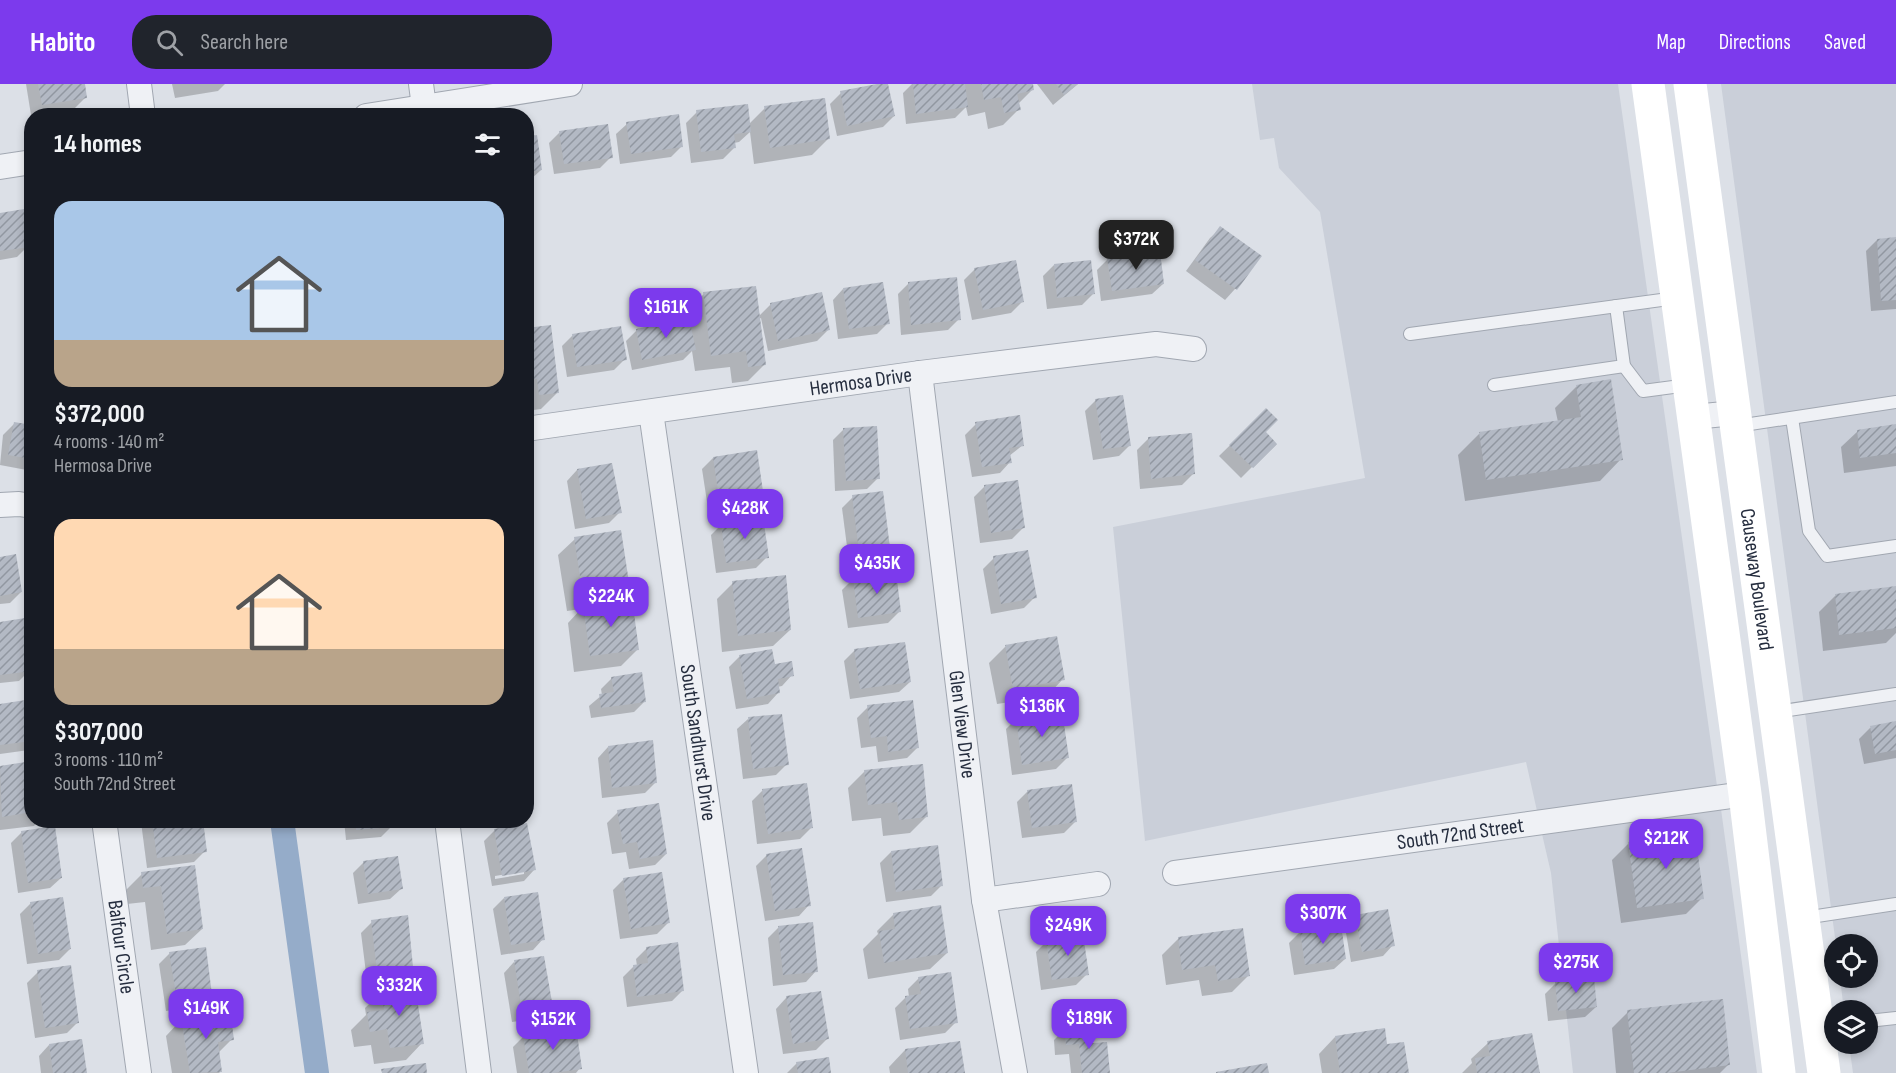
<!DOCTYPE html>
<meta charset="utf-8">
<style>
:root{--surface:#171b24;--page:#20242c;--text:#f1f3f6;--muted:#9ea1a6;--accent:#7c3aed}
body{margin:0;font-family:"Sofia Sans Condensed",sans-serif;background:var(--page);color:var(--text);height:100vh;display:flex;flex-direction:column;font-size:22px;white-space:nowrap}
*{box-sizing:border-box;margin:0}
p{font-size:20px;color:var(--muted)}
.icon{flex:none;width:33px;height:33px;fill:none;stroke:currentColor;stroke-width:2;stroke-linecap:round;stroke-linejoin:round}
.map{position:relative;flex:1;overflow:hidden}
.panel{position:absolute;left:24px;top:24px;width:510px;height:720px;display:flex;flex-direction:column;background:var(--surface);border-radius:24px;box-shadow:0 3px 9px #0003}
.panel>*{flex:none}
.tools{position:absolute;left:1824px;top:850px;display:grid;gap:12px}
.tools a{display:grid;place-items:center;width:54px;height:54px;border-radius:50%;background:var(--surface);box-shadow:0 3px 9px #0003;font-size:30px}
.price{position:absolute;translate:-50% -51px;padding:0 14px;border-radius:12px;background:var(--accent);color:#fff;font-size:20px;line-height:39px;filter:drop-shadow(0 2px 3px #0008)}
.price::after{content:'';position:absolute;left:50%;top:36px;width:18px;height:14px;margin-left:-9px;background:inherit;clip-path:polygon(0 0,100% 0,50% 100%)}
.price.selected{background:#222;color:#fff}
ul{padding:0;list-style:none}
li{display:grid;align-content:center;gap:12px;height:318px;padding:0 30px}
li span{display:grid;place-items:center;height:186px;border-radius:18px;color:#555}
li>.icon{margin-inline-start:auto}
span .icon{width:108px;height:108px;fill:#fffc;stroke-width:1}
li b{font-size:26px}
h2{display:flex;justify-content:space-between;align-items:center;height:72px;padding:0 30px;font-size:26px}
header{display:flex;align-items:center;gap:36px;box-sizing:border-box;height:84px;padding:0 30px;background:var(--accent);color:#fff}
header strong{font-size:28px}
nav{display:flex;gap:33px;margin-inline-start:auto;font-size:21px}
.search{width:420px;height:54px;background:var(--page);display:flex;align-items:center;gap:15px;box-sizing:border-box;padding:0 21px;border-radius:24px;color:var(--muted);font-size:22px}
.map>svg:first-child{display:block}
</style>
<header>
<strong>Habito</strong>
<div class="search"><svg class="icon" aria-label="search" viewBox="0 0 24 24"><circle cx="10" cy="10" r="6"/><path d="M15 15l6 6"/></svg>Search here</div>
<nav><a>Map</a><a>Directions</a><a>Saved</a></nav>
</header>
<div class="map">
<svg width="1896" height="989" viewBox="0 0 1896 989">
<defs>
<pattern id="building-hatch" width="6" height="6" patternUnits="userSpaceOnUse" patternTransform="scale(1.5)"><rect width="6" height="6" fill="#b3b9c4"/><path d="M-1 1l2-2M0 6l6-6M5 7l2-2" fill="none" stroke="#9197a1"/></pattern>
</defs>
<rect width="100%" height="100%" fill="#dce0e7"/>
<g fill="#cacfd9">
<polygon points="1252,0 1618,0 1717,702 1537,727 1526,678 1145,757 1113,443 1365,394 1320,128 1279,84 1274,54 1260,56"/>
<polygon points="1721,0 1896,0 1896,989 1853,989 1849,960 1868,960 1868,927 1844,927 1840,894 1868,894 1868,861 1836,861"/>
<polygon points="1721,725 1757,989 1573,989 1551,789 1542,750"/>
</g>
<g fill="#0003" fill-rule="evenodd">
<polygon points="26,0 84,0 86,13 75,24 31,31"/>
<polygon points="172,0 225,0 218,7 175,14"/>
<polygon points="887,0 894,32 883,43 837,52 830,20 841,9"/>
<polygon points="912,0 1031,0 1032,6 1018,20 1019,25 1003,41 988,45 985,28 968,32 966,23 955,34 906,40 903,9"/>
<polygon points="1037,0 1078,0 1053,21"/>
<polygon points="765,24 828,55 812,71 754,80 750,48 739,58 734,59 734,64 723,75 691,79 686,39 697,28 749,40"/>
<polygon points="627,40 682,62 671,73 620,80 616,50"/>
<polygon points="560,48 611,73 600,84 554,90 549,59"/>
<polygon points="526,54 541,86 530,96 526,97"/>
<polygon points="0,131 28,162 17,173 0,176"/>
<polygon points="1221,144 1260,173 1235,205 1225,216 1186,187 1210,154"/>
<polygon points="1896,155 1896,225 1871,227 1866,167 1877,156"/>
<polygon points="1108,175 1163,200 1152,210 1101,217 1097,186"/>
<polygon points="1054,181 1093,210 1082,221 1047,225 1043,192"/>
<polygon points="975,185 1022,218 1011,229 972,236 964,196"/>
<polygon points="909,199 959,235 948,246 901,251 898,210"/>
<polygon points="843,205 888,239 877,250 838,255 833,216"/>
<polygon points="704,210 758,233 771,220 828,246 817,257 768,267 761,234 759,235 764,281 748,297 732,299 730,283 695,287 692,267 683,276 632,286 626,257 637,246 688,236 687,226"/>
<polygon points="526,246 558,308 541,325 526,327"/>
<polygon points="573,251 625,275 614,286 567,293 562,262"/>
<polygon points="1577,302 1621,375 1600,397 1465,417 1458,371 1479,350 1558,338 1555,324"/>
<polygon points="1096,316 1130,361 1119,372 1093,376 1085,327"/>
<polygon points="1266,326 1263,348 1275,360 1241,394 1219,372"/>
<polygon points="14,340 32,343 32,387 0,381 3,351"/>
<polygon points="976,340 1023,361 1009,372 1010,378 1000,389 972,393 965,351"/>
<polygon points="1896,342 1896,382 1844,389 1841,363 1858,347"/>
<polygon points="844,345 878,394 867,405 835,407 833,356"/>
<polygon points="1148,355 1193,390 1182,401 1140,405 1137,366"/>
<polygon points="713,374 763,414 752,425 709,431 702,385"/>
<polygon points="577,386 620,428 609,439 575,445 567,397"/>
<polygon points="985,402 1023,444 1012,455 980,459 974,413"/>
<polygon points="853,413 889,463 878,474 849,478 842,424"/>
<polygon points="722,440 767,473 756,484 716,489 711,451"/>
<polygon points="575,455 629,505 615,519 637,566 621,582 574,588 568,539 581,525 567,527 558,471"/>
<polygon points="0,474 21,508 10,519 0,520"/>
<polygon points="994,474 1035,513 1024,524 991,530 983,485"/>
<polygon points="853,495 899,528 888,539 848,544 842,506"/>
<polygon points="733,499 790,546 773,562 722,568 717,515"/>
<polygon points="1896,504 1896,549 1886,559 1823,567 1819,528 1836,511"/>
<polygon points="0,539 30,586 19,597 0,599"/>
<polygon points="1006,562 1063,595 1047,612 997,620 989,579"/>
<polygon points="855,566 910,598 899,608 850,615 844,577"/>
<polygon points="740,572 774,582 792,591 782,602 777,603 778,609 768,620 736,625 729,583"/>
<polygon points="612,594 645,617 634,628 591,634 589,622 602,611 601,605"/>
<polygon points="32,617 32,664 29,666 0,670 0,621"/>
<polygon points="868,623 918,663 907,674 878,678 876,662 861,664 857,634"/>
<polygon points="1017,634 1067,674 1056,685 1012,691 1006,645"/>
<polygon points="748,635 787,680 776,691 743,695 737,645"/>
<polygon points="1896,639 1896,674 1864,680 1859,655 1870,644"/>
<polygon points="608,663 656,698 645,709 602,714 598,674"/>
<polygon points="32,678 32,736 39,736 34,742 0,746 0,683"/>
<polygon points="865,687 927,732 910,749 883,752 881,734 852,737 848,704"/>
<polygon points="763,706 811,744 800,755 757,760 752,717"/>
<polygon points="1028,707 1075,738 1064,749 1022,754 1017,718"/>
<polygon points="618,728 666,770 655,781 629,785 626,768 612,770 607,739"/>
<polygon points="142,736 184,736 205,767 194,778 147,784 141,738"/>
<polygon points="344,736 391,736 392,742 381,753 346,756"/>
<path d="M 494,747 L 534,786 L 524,797 L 492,802 L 484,757 ZM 524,787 L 524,790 L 495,795 L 495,792 Z"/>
<polygon points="22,748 61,794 50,804 18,809 11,759"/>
<polygon points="1629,759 1702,814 1686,830 1621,839 1612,776"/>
<polygon points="891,768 942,801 931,812 886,818 880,779"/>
<polygon points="767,771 809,821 799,832 765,837 756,782"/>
<polygon points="364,778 401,805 390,815 358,820 353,789"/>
<polygon points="194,783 202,845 185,861 151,866 145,818 127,820 126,806 142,790"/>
<polygon points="624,795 668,839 657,850 620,855 613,806"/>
<polygon points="504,814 543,855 533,866 501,871 493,825"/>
<polygon points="31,819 70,865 59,876 27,880 20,830"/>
<polygon points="894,830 947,869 930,885 868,895 863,865 878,850 877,847"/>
<polygon points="1356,833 1393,861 1383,872 1351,878 1345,843"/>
<polygon points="372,838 412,882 401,893 367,897 361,849"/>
<polygon points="779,843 816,887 806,898 773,902 768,854"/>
<polygon points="1300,848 1345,875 1334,885 1294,891 1289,859"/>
<polygon points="1178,855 1248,892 1232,908 1202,912 1199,896 1166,901 1162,871"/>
<polygon points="1047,857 1087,890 1076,901 1041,906 1036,868"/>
<polygon points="647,864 683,906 672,917 627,923 623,893 634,882 637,882 636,875"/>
<polygon points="170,869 211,911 200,922 166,927 159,880"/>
<polygon points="514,878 551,923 540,934 512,938 504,889"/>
<polygon points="38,888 78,938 67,949 35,954 27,899"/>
<polygon points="919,894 956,938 945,949 900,956 895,924 906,913 909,913 908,905"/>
<polygon points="1556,899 1596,923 1585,933 1548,937 1545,910"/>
<polygon points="382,908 422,959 406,976 374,980 371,961 354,963 351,946 366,931 365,924"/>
<polygon points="786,914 827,955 816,966 783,970 776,925"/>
<polygon points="1628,928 1728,981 1720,989 1616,989 1612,944"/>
<polygon points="182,935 232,955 218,969 221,987 219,989 172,989 166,952"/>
<polygon points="1065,945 1092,960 1108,989 1071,989 1069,970 1055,971 1054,956"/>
<polygon points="524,952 580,984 576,989 517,989 513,963"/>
<polygon points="1335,953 1407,989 1322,989 1319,970"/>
<polygon points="1488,959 1538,989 1462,989 1472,979 1471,975"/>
<polygon points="49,961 86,989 41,989 39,972"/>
<polygon points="905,966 964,989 890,989 889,983"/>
<polygon points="797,979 830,989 787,989"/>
</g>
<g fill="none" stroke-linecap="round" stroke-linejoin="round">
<polyline stroke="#95acc9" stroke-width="24" points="282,736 317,989"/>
</g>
<g fill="url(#building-hatch)">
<polygon points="38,0 85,0 87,14 42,21"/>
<polygon points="877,0 888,0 895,32 847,42 840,7"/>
<polygon points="913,0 965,0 968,23 916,30"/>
<polygon points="981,0 1033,0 1034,6 1017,10 1021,26 1004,29 1001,13 984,16"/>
<polygon points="1056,0 1078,0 1064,11"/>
<polygon points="825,14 830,55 770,64 764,22"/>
<polygon points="748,20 751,48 734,50 736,64 701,68 696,26"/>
<polygon points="679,30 683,63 631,70 626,38"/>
<polygon points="608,40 613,74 564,80 559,47"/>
<polygon points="537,51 542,86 526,88 526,53"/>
<polygon points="24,125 30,163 0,167 0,129"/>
<polygon points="1220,142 1262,172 1237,206 1195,176"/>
<polygon points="1896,153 1896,216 1881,217 1877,155"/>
<polygon points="1160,167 1164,200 1112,207 1107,174"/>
<polygon points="1016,176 1024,218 983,226 974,184"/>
<polygon points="1091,176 1095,210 1057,214 1054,180"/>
<polygon points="957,193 961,236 911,241 908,198"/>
<polygon points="883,198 890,240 849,245 843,204"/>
<polygon points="756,202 766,281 748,283 746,267 711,272 703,208"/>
<polygon points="822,208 830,246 778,257 770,219"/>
<polygon points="689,234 696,266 642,276 636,245"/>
<polygon points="551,241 559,309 539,311 537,295 526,296 526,244"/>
<polygon points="621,242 627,276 577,283 572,250"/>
<polygon points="1611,295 1623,376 1486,396 1479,348 1581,333 1576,301"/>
<polygon points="1123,311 1131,362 1103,365 1095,315"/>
<polygon points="1266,324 1278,336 1266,348 1277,360 1253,384 1229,361"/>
<polygon points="1020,331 1024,362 1009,364 1012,379 982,383 975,338"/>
<polygon points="14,338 32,341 32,375 8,371"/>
<polygon points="1896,340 1896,369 1860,374 1857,346"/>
<polygon points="877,342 880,395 846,397 843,344"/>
<polygon points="1192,349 1195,390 1151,395 1148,353"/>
<polygon points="757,366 764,414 720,421 713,373"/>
<polygon points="612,379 622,429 586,435 577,385"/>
<polygon points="1018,396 1025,444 991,449 984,401"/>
<polygon points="883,407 890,464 859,468 852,411"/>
<polygon points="763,433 769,474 726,479 721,439"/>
<polygon points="621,446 630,505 583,512 574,453"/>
<polygon points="1028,466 1037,514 1001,520 993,472"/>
<polygon points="16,470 22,508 0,512 0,473"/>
<polygon points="896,488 901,528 858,534 853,494"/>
<polygon points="786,491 791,546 738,552 732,497"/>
<polygon points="1896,502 1896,544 1839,551 1835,510"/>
<polygon points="632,515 639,566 590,572 583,521"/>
<polygon points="25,534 32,587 0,591 0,538"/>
<polygon points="1057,552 1065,596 1013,605 1005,561"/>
<polygon points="905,558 911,598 860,605 854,565"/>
<polygon points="772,565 775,580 792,577 794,592 778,595 780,609 747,615 739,571"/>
<polygon points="642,588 646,618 601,624 599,610 614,608 611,593"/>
<polygon points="32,615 32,657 0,661 0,620"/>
<polygon points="913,616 919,664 888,668 887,652 871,654 867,621"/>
<polygon points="1062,627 1069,674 1022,681 1016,633"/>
<polygon points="782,630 789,681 753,685 748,633"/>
<polygon points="1896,637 1896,666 1875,670 1870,642"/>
<polygon points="653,656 657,699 612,704 608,662"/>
<polygon points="526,668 534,713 526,714"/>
<polygon points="32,677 32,728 2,733 0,682"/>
<polygon points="923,680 928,733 899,736 897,718 868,721 864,686"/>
<polygon points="807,699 813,744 768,750 762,705"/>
<polygon points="1072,700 1077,738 1032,744 1027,706"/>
<polygon points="659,719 667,770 640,775 637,758 623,760 617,726"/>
<polygon points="152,736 203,736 207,768 157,774"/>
<polygon points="356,736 393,736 393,743 356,746"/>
<polygon points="527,739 536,786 502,792 494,745"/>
<polygon points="55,742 62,794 28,799 21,747"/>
<polygon points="1695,749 1704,815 1637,824 1628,758"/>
<polygon points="938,761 943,802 896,808 891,767"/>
<polygon points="802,764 811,822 775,827 766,770"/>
<polygon points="398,772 403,805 368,810 363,777"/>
<polygon points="195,781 203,845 167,850 161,802 143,804 141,788"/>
<polygon points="662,788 670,839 631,845 623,794"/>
<polygon points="538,808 545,856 511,861 504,813"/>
<polygon points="63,813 71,865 38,870 30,818"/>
<polygon points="941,821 948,869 884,879 879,847 895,845 893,829"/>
<polygon points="1388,825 1395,862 1362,868 1355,831"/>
<polygon points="408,831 413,883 377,887 371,836"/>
<polygon points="813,838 818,888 783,891 778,842"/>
<polygon points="1341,841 1346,875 1305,881 1300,847"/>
<polygon points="1243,844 1250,892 1218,897 1215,881 1182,886 1178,853"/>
<polygon points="1083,850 1089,891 1052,896 1046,856"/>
<polygon points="678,858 684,907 637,913 633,881 648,879 646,863"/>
<polygon points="206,863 212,911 177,916 169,868"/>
<polygon points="544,872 553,924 522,928 514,876"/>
<polygon points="71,881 79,939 45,944 37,886"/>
<polygon points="951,888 958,939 910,945 905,912 921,910 918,893"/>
<polygon points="1594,894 1597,923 1558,927 1555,898"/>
<polygon points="415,901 424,960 390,964 387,945 370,948 367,928 384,926 381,906"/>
<polygon points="821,907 829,955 793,960 786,912"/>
<polygon points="1723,915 1730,981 1667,989 1634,989 1627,926"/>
<polygon points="230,926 234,956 218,958 222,988 190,989 181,934"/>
<polygon points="1092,942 1093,959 1107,958 1110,989 1082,989 1079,960 1066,961 1064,944"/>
<polygon points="576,943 582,985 553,989 529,989 523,951"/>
<polygon points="1385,944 1387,960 1404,958 1409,989 1340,989 1335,952"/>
<polygon points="1532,949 1540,989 1477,989 1475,974 1490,972 1487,957"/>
<polygon points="82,955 87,989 53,989 49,960"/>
<polygon points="960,957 965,989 908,989 905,965"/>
<polygon points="829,973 831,989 798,989 796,978"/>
<polygon points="426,979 427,989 382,989 381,985"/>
<polygon points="1267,979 1269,989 1216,989 1216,988"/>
</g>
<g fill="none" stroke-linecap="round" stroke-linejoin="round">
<g stroke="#a1a7b1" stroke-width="14">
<g id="service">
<polyline points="1410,250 1676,214"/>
<polyline points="1624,282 1643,307 1688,301"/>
<polyline points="1494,301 1624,282 1616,222"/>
<polyline points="1792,334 1809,447 1827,472 1896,462"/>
<polyline points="1737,342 1896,318"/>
<polyline points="1776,628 1896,610"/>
<polyline points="1804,834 1896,820"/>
<polyline points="1868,937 1896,934"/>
</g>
</g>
<g stroke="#a1a7b1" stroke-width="26">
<g id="minor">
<polyline points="139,0 143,32"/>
<polyline points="421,0 424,23"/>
<polyline points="366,32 570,0"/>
<polyline points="0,83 32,78"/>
<path id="s1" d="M 920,289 L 984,816 L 1015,989"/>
<path id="s2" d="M 651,328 L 746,989"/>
<polyline points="1694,333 1734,329"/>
<path id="s3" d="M 526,345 L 920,289 L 1156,260 L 1194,265"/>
<polyline points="0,421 19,420 32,422"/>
<path id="s4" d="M 104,736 L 139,989"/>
<polyline points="447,736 479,989"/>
<path id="s5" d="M 1175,789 L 1745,710"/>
<polyline points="984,816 1098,800"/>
</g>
</g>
<use href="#service" stroke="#eff1f5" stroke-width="12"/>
<use href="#minor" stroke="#eff1f5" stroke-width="24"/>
<g stroke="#fff" stroke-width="33">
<polyline points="1648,0 1745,710 1779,989"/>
<path id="s6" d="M 1690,0 L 1824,989"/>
</g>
</g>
<g text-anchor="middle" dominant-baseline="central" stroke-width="4.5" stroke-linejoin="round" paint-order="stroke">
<g font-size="21" fill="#252d3e" stroke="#ebeff5">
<text stroke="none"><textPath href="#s3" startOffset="338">Hermosa Drive</textPath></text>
<text stroke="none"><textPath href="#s6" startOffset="500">Causeway Boulevard</textPath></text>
<text stroke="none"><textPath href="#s1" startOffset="354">Glen View Drive</textPath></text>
<text stroke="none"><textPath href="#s2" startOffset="334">South Sandhurst Drive</textPath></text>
<text stroke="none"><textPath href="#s5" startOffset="288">South 72nd Street</textPath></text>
<text stroke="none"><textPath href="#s4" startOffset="128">Balfour Circle</textPath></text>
</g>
</g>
</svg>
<div class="tools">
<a><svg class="icon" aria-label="locate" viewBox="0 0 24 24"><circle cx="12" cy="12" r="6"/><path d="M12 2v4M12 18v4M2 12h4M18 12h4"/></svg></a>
<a><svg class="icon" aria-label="layers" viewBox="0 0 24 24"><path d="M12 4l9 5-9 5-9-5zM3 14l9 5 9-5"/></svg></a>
</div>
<b class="price selected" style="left:1136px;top:187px">$372K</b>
<b class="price" style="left:666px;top:255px">$161K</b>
<b class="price" style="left:745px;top:456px">$428K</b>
<b class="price" style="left:877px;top:511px">$435K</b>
<b class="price" style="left:611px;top:544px">$224K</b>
<b class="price" style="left:1042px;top:654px">$136K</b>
<b class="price" style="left:1666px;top:786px">$212K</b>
<b class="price" style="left:1323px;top:861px">$307K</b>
<b class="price" style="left:1068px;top:873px">$249K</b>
<b class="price" style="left:1576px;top:910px">$275K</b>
<b class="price" style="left:399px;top:933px">$332K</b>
<b class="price" style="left:206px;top:956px">$149K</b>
<b class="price" style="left:1089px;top:966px">$189K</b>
<b class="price" style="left:553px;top:967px">$152K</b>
<section class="panel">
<h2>14 homes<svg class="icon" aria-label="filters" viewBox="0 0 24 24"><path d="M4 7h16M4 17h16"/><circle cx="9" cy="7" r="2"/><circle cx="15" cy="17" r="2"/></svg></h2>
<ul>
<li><span style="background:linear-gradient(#a9c7e8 75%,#b9a48a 0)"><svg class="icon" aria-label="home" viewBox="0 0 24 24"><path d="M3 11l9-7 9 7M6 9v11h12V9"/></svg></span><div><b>$372,000</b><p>4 rooms · 140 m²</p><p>Hermosa Drive</p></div></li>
<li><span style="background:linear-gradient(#ffd9b3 70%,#b9a48a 0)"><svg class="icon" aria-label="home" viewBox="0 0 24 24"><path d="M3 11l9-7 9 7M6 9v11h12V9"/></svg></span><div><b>$307,000</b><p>3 rooms · 110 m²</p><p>South 72nd Street</p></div></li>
</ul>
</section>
</div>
